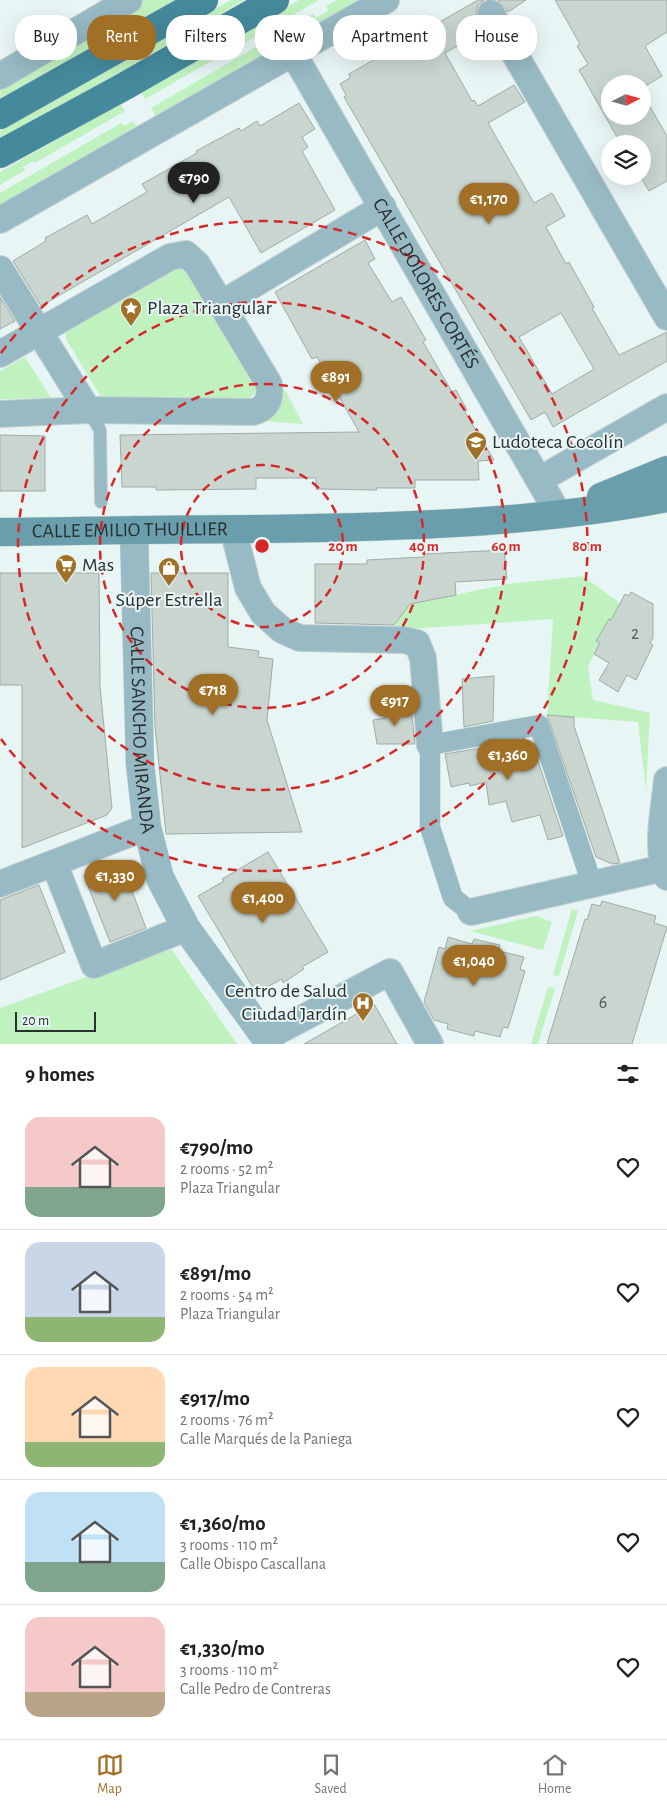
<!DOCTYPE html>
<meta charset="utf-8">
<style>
:root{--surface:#fff;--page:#f2f2f2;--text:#202124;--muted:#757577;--line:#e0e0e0;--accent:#a16f25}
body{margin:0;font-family:"Alegreya Sans",sans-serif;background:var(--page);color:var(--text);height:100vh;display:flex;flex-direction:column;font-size:19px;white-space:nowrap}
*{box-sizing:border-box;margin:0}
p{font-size:16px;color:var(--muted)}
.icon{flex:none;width:28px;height:28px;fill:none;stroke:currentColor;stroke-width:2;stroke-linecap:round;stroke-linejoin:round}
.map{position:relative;height:1044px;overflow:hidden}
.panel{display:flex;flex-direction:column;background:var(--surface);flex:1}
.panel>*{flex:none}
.top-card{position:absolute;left:15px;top:15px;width:638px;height:45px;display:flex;gap:10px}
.needle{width:32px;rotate:84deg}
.buttons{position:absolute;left:601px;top:75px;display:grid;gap:10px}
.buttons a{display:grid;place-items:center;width:50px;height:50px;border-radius:50%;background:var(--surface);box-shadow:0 5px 20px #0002;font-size:25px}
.scale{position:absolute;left:15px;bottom:12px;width:81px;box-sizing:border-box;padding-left:5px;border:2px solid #2a2f2f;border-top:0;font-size:14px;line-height:18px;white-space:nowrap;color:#2a2f2f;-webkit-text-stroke:4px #e7f5f4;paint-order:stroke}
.price{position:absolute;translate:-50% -42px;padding:0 11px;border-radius:18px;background:var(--accent);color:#fff;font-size:16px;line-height:32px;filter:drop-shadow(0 1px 2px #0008)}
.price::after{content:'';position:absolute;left:50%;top:30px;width:15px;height:11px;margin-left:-8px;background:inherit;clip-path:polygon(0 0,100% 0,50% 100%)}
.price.current{background:#222;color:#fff}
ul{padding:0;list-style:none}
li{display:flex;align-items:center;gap:15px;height:125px;padding:0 25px}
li+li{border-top:1px solid var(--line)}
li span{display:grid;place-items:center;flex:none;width:140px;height:100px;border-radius:15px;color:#555}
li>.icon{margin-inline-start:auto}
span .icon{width:60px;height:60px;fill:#fffc;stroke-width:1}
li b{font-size:21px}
h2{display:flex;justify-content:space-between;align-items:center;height:60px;padding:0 25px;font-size:21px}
.pill{padding:0 18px;border-radius:20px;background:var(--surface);box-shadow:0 5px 20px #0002;font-size:18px;line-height:45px}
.pill.current{background:var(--accent);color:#fff}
.dock{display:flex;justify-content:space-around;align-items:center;height:70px;border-top:1px solid var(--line);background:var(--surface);font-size:14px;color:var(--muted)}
.dock a{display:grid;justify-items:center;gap:2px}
.dock .current{color:var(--accent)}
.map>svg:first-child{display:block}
</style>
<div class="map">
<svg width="667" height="1044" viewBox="0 0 667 1044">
<rect width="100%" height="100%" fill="#e7f5f4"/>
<g fill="#c0f2c0">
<polygon points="142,0 174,0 106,39 98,25"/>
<polygon points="231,0 244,0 124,70 0,138 0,131"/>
<polygon points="299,0 319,0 224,55 221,51 213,56 215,59 145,99 141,91"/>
<polygon points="337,0 363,0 157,119 151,108 313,14 316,18 328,11 326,6"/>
<polygon points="84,34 92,47 0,99 0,82"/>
<polygon points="120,104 125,111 35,163 33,161 23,167 25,170 0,185 0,172"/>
<polygon points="133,121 138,130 0,208 0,193 121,123 124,126"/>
<path d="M 176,267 L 181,267 L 185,270 L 255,388 C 255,394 253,396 248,399 L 106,400 L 101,397 L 66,339 L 65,332 Z"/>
<polygon points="25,357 51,398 0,399 0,371"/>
<path d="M 284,388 L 303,424 L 263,421 C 277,411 281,405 284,388 Z"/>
<polygon points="583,576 617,601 622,607 613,621 609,619 596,641 600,643 588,666 593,700 650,713 646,790 638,722 547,715 553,619 410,629 392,629 410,604 508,584"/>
<polygon points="572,909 578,911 559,976 553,975"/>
<polygon points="536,916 552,922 543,950 470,931"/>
<polygon points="172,950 237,1044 0,1044 0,1008 156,952"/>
<polygon points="548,987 555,988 538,1044 531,1044"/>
</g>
<g fill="#c9d6d0" stroke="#9faba6" fill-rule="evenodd">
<path d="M 478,0 L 484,0 L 478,5 L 476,13 L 482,28 L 457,43 L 459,45 L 445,53 L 472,101 L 474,100 L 478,106 L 514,85 L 525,102 L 488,123 L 534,203 L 552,193 L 565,216 L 546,227 L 566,264 L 569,262 L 594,307 L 592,308 L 619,355 L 667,332 L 667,361 L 553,427 L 545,412 L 531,420 L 344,97 L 346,95 L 340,84 L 350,78 L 349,74 ZM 561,313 L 594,369 L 552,394 L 519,337 Z"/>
<polygon points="498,0 526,0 508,12"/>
<polygon points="555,0 667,0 667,32 645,46 662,76 642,88 642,84 610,84 610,116 642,116 642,93 667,136 667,181 649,191 640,176 642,176 642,144 621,144 579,70 588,64 577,46 580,44"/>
<polygon points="299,103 315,129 302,137 308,147 302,151 335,210 261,253 229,197 41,306 13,261 46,241 45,238 87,215 92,224 147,192 142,184 197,153 196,151 239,128 241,131 257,121 260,126"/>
<polygon points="365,240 375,259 368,263 392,302 401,297 426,340 423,342 452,392 456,390 467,410 465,412 494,460 478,461 479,480 415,480 415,488 376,488 377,490 316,489 316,478 256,478 256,489 156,490 156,487 122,487 120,435 359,432 317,357 312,359 275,292"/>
<polygon points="0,297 15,321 0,329"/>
<polygon points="0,435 45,436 45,491 0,491"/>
<polygon points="504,550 507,579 455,582 456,595 410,604 394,625 315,623 315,564 367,564 367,560 424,557 424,554"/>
<polygon points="0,573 99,573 100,687 112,808 107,815 22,848 22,685 0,685"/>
<polygon points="151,573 228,573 228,647 259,651 258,657 273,659 267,720 302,832 166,834 155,726"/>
<polygon points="631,592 653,604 653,638 650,643 653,645 636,680 627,675 618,692 599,680 609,663 594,654 600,643 596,641 609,619 611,620 625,594 629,596"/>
<polygon points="494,676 493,721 464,727 462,679"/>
<polygon points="411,707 415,744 377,744 373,720 386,718 385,710"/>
<polygon points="547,715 574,717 574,726 620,863 612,864 596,857"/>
<polygon points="532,743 563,836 548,840 540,815 512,822 506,801 489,805 486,782 470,786 469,783 451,787 445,754 493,746 493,750"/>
<polygon points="268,852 328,952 302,967 304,969 283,983 282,979 256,993 198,896 224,881 222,879"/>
<polygon points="121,862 146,928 110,942 84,876"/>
<polygon points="39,885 65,952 0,980 0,900"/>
<polygon points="602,901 656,916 654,923 667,927 632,1044 547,1044 585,919 587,920 592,904 600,906"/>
<polygon points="448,937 472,944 474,939 500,945 499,951 524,957 520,969 525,971 512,1015 508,1028 503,1027 500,1037 475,1031 474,1036 447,1029 448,1024 434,1020 424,1002 439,947 445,949"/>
<polygon points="374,1004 397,1044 304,1044"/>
</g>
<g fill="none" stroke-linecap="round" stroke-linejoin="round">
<g stroke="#c5d1d1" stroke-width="14">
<polyline id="service" points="88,410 100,430 101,502"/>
</g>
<g stroke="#c5d1d1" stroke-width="21">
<polyline id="pedestrian" points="471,912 453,898 430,827 430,745 539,725 592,884"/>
</g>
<g stroke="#c5d1d1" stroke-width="28">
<g id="minor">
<polyline points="491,13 667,317"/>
<path id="s1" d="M 293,53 L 559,515"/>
<polyline points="0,76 129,0"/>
<polyline points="0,220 386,0"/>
<polyline points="0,269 88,410"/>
<polyline points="221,304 383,207"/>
<path d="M 0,354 L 170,257 L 186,254 L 197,264 L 269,384 C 271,399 267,408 253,412 L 88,410 L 0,414"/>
<polyline points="539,480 667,407"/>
<polyline points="233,529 248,588 263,613 282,630 300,638 403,640 417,643 423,658 430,745"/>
<path d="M 667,780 C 664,811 655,848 667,877"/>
<polyline points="54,863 94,965 186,928"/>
<polyline points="0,884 147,827"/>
<polyline points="471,912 663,868"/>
<polyline points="265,1038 390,972 430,1044"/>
</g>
</g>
<g stroke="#c5d1d1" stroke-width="29">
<g id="tertiary">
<path id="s2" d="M 134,530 L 140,764 L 147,827 L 160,878 L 186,928 L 270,1044"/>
</g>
</g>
<g stroke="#c5d1d1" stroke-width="29">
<g id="secondary">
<polyline points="601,497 667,470"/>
<path id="s3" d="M 0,532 C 87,531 174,529 261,529 C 396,527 533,524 667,498"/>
</g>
</g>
<g stroke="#c5d1d1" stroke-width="29">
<g id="primary">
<polyline points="0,115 204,0"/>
<polyline points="0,154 125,86 275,0"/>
</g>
</g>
<use href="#service" stroke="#98bac4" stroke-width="12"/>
<use href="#pedestrian" stroke="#98bac4" stroke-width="20"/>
<use href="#minor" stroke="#98bac4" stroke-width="26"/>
<use href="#tertiary" stroke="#98bac4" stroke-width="28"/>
<use href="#secondary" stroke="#699eac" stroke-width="28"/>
<use href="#primary" stroke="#448a9c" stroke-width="28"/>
</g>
<g fill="none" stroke="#d62828" stroke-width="2.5" stroke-dasharray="9 6">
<circle cx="262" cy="546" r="81"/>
<circle cx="262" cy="546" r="162"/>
<circle cx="262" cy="546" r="244"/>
<path d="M1 353A325 325 0 1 1 1 739"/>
</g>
<defs>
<g id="sight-pin" transform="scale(1.125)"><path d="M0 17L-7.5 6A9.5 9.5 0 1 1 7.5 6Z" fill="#a16f25" stroke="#e7f5f4"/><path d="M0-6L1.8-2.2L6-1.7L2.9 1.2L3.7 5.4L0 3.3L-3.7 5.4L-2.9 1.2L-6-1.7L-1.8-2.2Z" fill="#fff"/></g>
<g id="school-pin" transform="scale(1.125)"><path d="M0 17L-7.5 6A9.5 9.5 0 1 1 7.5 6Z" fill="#a16f25" stroke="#e7f5f4"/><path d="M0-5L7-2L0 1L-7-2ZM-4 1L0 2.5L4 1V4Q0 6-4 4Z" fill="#fff"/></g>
<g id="supermarket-pin" transform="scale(1.125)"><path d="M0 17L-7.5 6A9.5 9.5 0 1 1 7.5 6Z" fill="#a16f25" stroke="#e7f5f4"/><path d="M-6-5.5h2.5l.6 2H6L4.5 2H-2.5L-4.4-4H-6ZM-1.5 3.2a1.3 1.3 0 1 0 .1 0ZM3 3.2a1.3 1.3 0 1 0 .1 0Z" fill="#fff"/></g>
<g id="shop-pin" transform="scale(1.125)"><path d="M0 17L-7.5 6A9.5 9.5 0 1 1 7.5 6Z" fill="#a16f25" stroke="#e7f5f4"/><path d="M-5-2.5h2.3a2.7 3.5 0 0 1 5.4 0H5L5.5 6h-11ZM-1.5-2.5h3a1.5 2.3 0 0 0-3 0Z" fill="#fff"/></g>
<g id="hospital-pin" transform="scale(1.125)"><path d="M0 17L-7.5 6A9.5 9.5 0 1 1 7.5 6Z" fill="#a16f25" stroke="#e7f5f4"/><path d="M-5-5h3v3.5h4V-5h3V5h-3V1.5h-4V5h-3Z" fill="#fff"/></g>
</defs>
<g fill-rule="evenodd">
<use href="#sight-pin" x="131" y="308"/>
<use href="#school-pin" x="476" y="442"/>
<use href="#supermarket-pin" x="66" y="565"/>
<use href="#shop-pin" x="169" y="568"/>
<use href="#hospital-pin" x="363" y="1003"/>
</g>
<g text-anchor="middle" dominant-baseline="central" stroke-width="4" stroke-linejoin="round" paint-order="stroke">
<g font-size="18" fill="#525957">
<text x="635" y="634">2</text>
<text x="603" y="1003">6</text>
</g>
<g font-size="20" fill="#2a2f2f" stroke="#e7f5f4">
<text stroke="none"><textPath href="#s1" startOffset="266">CALLE DOLORES CORTÉS</textPath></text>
<text stroke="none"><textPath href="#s3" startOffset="130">CALLE EMILIO THUILLIER</textPath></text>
<text stroke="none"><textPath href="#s2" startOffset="200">CALLE SANCHO MIRANDA</textPath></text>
</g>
<g font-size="20" fill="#2a2f2f" stroke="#e7f5f4" text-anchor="start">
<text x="147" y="308">Plaza Triangular</text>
<text x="492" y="442">Ludoteca Cocolín</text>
<text x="82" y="565">Mas</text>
<text x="169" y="600" text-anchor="middle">Súper Estrella</text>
<text x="347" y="991" text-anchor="end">Centro de Salud<tspan x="347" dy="23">Ciudad Jardín</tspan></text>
</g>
</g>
<circle cx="262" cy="546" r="8" fill="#d62828" stroke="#e7f5f4" stroke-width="2.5"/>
<g font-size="15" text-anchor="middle" font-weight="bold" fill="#d62828" stroke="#e7f5f4" stroke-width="4" stroke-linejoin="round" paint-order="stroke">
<text x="343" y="551">20 m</text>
<text x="424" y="551">40 m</text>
<text x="506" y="551">60 m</text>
<text x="587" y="551">80 m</text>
</g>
</svg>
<div class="buttons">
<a><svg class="needle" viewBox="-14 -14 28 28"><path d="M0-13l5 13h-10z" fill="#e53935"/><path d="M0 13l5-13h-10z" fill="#757577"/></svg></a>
<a><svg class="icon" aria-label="layers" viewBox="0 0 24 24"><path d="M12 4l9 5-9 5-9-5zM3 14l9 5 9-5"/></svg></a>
</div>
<div class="scale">20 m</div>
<b class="price current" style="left:194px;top:204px">€790</b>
<b class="price" style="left:489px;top:225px">€1,170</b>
<b class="price" style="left:336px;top:403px">€891</b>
<b class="price" style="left:213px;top:716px">€718</b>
<b class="price" style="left:395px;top:727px">€917</b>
<b class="price" style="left:508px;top:781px">€1,360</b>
<b class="price" style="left:115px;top:902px">€1,330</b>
<b class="price" style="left:263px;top:924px">€1,400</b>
<b class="price" style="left:474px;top:987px">€1,040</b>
<div class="top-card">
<a class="pill">Buy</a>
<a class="pill current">Rent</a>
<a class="pill">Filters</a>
<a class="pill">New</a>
<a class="pill">Apartment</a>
<a class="pill">House</a>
</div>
</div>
<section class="panel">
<h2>9 homes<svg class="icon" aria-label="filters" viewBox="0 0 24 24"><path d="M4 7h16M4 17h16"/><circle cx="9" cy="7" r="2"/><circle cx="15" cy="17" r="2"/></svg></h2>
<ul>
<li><span style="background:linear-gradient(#f6c9c9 70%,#7fa58c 0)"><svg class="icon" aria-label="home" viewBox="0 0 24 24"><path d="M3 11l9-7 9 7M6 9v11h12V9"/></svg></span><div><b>€790/mo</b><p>2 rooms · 52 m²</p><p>Plaza Triangular</p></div><svg class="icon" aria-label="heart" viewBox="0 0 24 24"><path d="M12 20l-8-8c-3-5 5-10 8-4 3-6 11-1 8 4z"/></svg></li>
<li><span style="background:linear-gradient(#c9d6e8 75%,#8fb573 0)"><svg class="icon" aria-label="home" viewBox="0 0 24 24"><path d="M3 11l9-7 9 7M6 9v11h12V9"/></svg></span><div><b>€891/mo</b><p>2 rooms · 54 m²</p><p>Plaza Triangular</p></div><svg class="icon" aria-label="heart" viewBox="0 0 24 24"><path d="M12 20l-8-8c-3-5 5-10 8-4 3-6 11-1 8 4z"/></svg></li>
<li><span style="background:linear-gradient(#ffd9b3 75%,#8fb573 0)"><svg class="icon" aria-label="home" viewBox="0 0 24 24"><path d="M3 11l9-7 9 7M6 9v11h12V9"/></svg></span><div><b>€917/mo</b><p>2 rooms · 76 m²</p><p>Calle Marqués de la Paniega</p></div><svg class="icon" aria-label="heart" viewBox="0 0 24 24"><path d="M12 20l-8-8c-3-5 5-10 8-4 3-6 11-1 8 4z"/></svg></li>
<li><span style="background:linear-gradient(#bfe0f5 70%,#7fa58c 0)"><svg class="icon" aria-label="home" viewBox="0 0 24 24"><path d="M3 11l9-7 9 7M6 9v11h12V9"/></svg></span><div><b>€1,360/mo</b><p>3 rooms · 110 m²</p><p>Calle Obispo Cascallana</p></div><svg class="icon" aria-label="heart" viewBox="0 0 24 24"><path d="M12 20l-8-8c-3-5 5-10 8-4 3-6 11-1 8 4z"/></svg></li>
<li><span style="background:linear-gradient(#f6c9c9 75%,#b9a48a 0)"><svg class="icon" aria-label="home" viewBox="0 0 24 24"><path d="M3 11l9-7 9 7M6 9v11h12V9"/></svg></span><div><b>€1,330/mo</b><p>3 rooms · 110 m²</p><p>Calle Pedro de Contreras</p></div><svg class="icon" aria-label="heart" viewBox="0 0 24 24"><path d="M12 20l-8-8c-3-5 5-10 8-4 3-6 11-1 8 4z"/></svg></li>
</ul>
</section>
<nav class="dock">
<a class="current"><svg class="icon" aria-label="map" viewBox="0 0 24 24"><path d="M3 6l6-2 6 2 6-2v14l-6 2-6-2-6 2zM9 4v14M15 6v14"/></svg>Map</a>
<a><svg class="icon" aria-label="saved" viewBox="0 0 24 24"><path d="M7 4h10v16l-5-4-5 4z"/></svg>Saved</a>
<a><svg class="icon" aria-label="home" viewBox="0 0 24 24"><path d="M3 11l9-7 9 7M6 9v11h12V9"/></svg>Home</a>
</nav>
